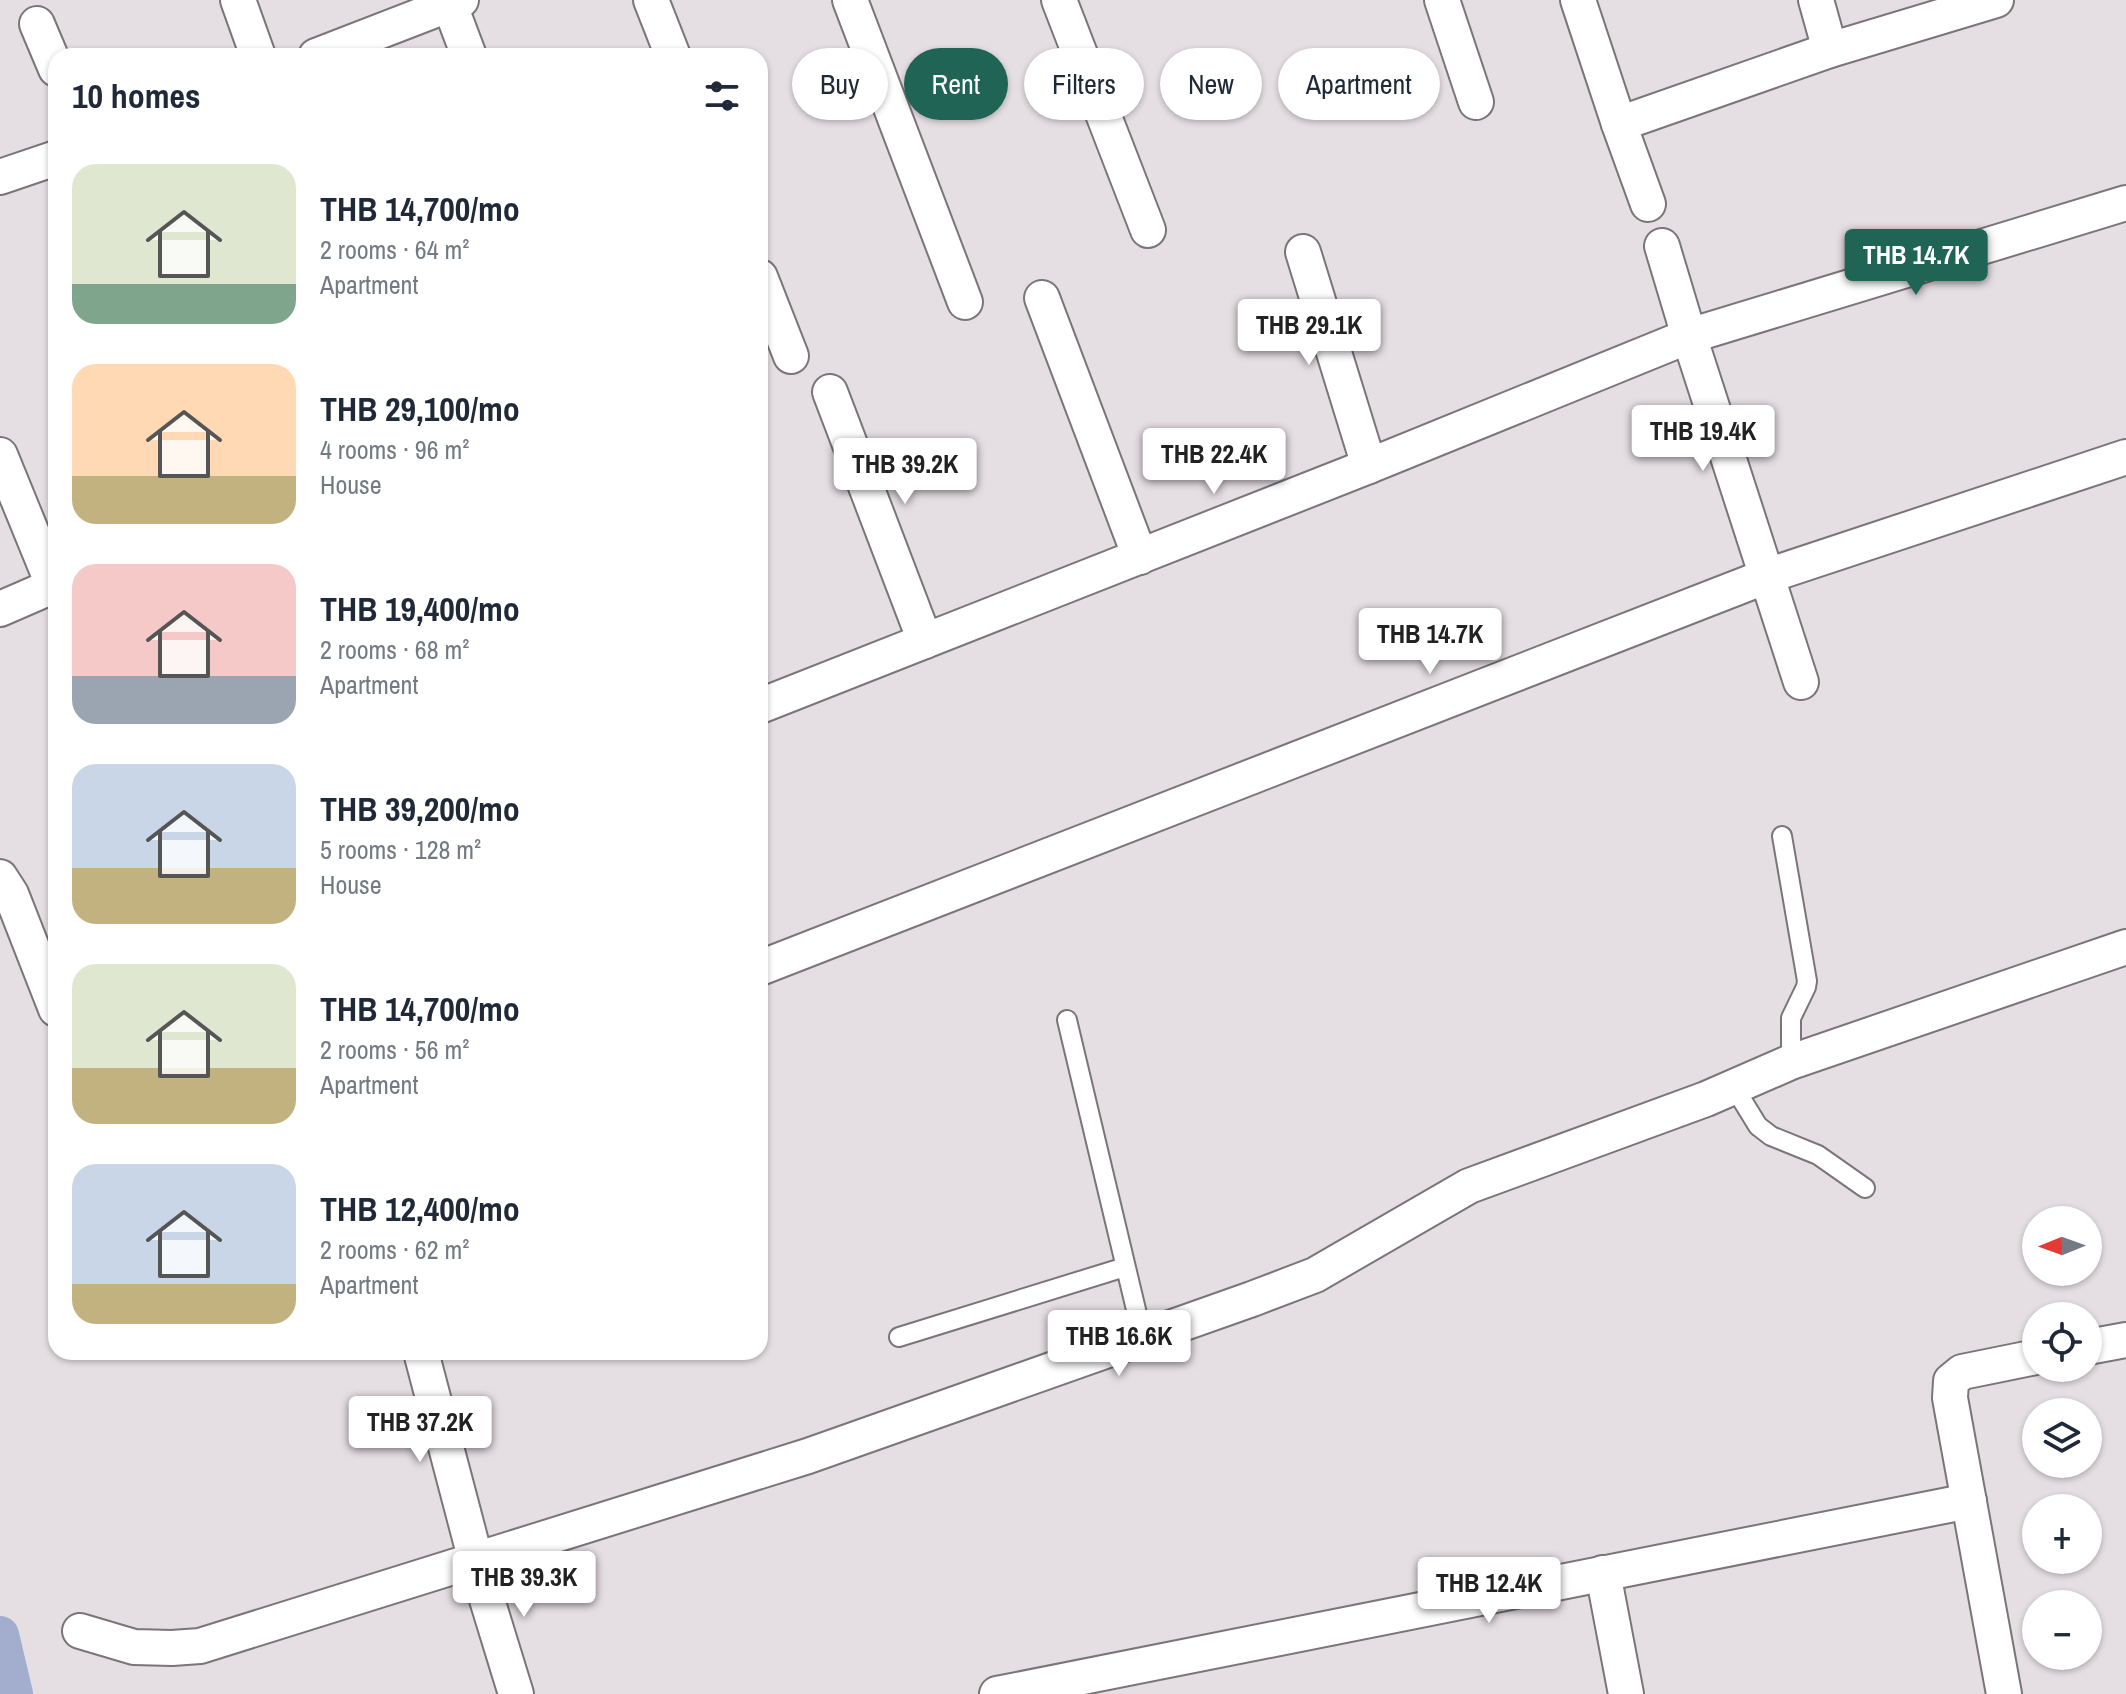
<!DOCTYPE html>
<meta charset="utf-8">
<style>
:root{--surface:#fff;--page:#f2f2f3;--text:#1f2937;--muted:#747a83;--accent:#1f6455}
body{margin:0;font-family:"Archivo Narrow",sans-serif;background:var(--page);color:var(--text);height:100vh;display:flex;flex-direction:column;font-size:30px;white-space:nowrap}
*{box-sizing:border-box;margin:0}
p{font-size:26px;color:var(--muted)}
.icon{flex:none;width:44px;height:44px;fill:none;stroke:currentColor;stroke-width:2;stroke-linecap:round;stroke-linejoin:round}
.map{position:relative;flex:1;overflow:hidden}
.sheet{position:absolute;left:48px;top:48px;width:720px;height:1312px;display:flex;flex-direction:column;background:var(--surface);border-radius:24px;box-shadow:0 2px 6px #0004}
.sheet>*{flex:none}
.banner{position:absolute;left:792px;top:48px;width:760px;height:72px;display:flex;gap:16px}
.needle{width:52px;rotate:269deg}
.buttons{position:absolute;left:2022px;top:1206px;display:grid;gap:16px}
.buttons a{display:grid;place-items:center;width:80px;height:80px;border-radius:50%;background:var(--surface);box-shadow:0 2px 6px #0004;font-size:40px}
.price{position:absolute;translate:-50% -68px;padding:0 18px;border-radius:8px;background:#fff;color:#222;font-size:26px;line-height:52px;filter:drop-shadow(0 2px 4px #0008)}
.price::after{content:'';position:absolute;left:50%;top:48px;width:24px;height:18px;margin-left:-12px;background:inherit;clip-path:polygon(0 0,100% 0,50% 100%)}
.price.current{background:var(--accent);color:#fff}
ul{padding:0;list-style:none}
li{display:flex;align-items:center;gap:24px;height:200px;padding:0 24px}
li span{display:grid;place-items:center;flex:none;width:224px;height:160px;border-radius:24px;color:#555}
li>.icon{margin-inline-start:auto}
span .icon{width:96px;height:96px;fill:#fffc;stroke-width:1}
li b{font-size:34px}
h2{display:flex;justify-content:space-between;align-items:center;height:96px;padding:0 24px;font-size:34px}
.chip{padding:0 28px;border-radius:36px;background:var(--surface);box-shadow:0 2px 6px #0004;font-size:28px;line-height:72px}
.chip.current{background:var(--accent);color:#fff}
.map>svg:first-child{display:block}
</style>
<div class="map">
<svg width="2126" height="1694" viewBox="0 0 2126 1694">
<rect width="100%" height="100%" fill="#e5dee3"/>
<g fill="none" stroke-linecap="round" stroke-linejoin="round">
<polyline stroke="#a3adce" stroke-width="38" points="0,1635 14,1694"/>
<g stroke="#7b7479" stroke-width="22">
<g id="lane">
<polyline points="1782,836 1807,981 1806,987 1791,1018 1791,1062"/>
<polyline points="1067,1020 1143,1339"/>
<polyline points="1734,1087 1758,1126 1771,1136 1818,1155 1865,1188"/>
<polyline points="899,1337 1125,1267"/>
</g>
</g>
<g stroke="#7b7479" stroke-width="38">
<g id="street">
<polyline points="238,0 258,56"/>
<polyline points="448,0 469,56"/>
<polyline points="651,0 673,56"/>
<polyline points="850,0 965,302"/>
<polyline points="1059,0 1148,230"/>
<polyline points="1442,0 1476,102"/>
<polyline points="1578,0 1619,124 1648,204"/>
<polyline points="1816,0 1830,50"/>
<polyline points="37,24 56,69"/>
<polyline points="316,56 461,0"/>
<polyline points="1619,124 1830,50 1996,0"/>
<polyline points="0,177 56,158"/>
<polyline points="1662,246 1689,336 1801,682"/>
<polyline points="1303,252 1369,466"/>
<polyline points="760,277 791,356"/>
<polyline points="1042,298 1140,557"/>
<polyline points="830,392 925,641"/>
<polyline points="0,455 56,592"/>
<polyline points="0,609 53,586"/>
<polyline points="760,706 1369,466 1689,336 2126,203"/>
<polyline points="0,877 11,894 56,1009"/>
<polyline points="760,968 1767,576 2126,457"/>
<polyline points="2088,1347 2126,1340"/>
<polyline points="421,1352 481,1580 516,1694"/>
<polyline points="1603,1573 1626,1694"/>
<polyline points="80,1631 134,1647 172,1648 200,1646 808,1456 1252,1299 1315,1275 1469,1186 1706,1099 1791,1062 2126,947"/>
<polyline points="997,1694 1969,1501"/>
<polyline points="2004,1694 1950,1398 1951,1381 1962,1372 2036,1357"/>
</g>
</g>
<use href="#lane" stroke="#fff" stroke-width="18"/>
<use href="#street" stroke="#fff" stroke-width="34"/>
</g>
</svg>
<div class="buttons">
<a><svg class="needle" viewBox="-14 -14 28 28"><path d="M0-13l5 13h-10z" fill="#e53935"/><path d="M0 13l5-13h-10z" fill="#747a83"/></svg></a>
<a><svg class="icon" aria-label="locate" viewBox="0 0 24 24"><circle cx="12" cy="12" r="6"/><path d="M12 2v4M12 18v4M2 12h4M18 12h4"/></svg></a>
<a><svg class="icon" aria-label="layers" viewBox="0 0 24 24"><path d="M12 4l9 5-9 5-9-5zM3 14l9 5 9-5"/></svg></a>
<a>+</a>
<a>−</a>
</div>
<b class="price current" style="left:1916px;top:297px">THB 14.7K</b>
<b class="price" style="left:1309px;top:367px">THB 29.1K</b>
<b class="price" style="left:1703px;top:473px">THB 19.4K</b>
<b class="price" style="left:1214px;top:496px">THB 22.4K</b>
<b class="price" style="left:905px;top:506px">THB 39.2K</b>
<b class="price" style="left:1430px;top:676px">THB 14.7K</b>
<b class="price" style="left:1119px;top:1378px">THB 16.6K</b>
<b class="price" style="left:420px;top:1464px">THB 37.2K</b>
<b class="price" style="left:524px;top:1619px">THB 39.3K</b>
<b class="price" style="left:1489px;top:1625px">THB 12.4K</b>
<div class="banner">
<a class="chip">Buy</a>
<a class="chip current">Rent</a>
<a class="chip">Filters</a>
<a class="chip">New</a>
<a class="chip">Apartment</a>
</div>
<section class="sheet">
<h2>10 homes<svg class="icon" aria-label="filters" viewBox="0 0 24 24"><path d="M4 7h16M4 17h16"/><circle cx="9" cy="7" r="2"/><circle cx="15" cy="17" r="2"/></svg></h2>
<ul>
<li><span style="background:linear-gradient(#dfe7d0 75%,#7fa58c 0)"><svg class="icon" aria-label="home" viewBox="0 0 24 24"><path d="M3 11l9-7 9 7M6 9v11h12V9"/></svg></span><div><b>THB 14,700/mo</b><p>2 rooms · 64 m²</p><p>Apartment</p></div></li>
<li><span style="background:linear-gradient(#ffd9b3 70%,#c2b280 0)"><svg class="icon" aria-label="home" viewBox="0 0 24 24"><path d="M3 11l9-7 9 7M6 9v11h12V9"/></svg></span><div><b>THB 29,100/mo</b><p>4 rooms · 96 m²</p><p>House</p></div></li>
<li><span style="background:linear-gradient(#f6c9c9 70%,#9aa5b1 0)"><svg class="icon" aria-label="home" viewBox="0 0 24 24"><path d="M3 11l9-7 9 7M6 9v11h12V9"/></svg></span><div><b>THB 19,400/mo</b><p>2 rooms · 68 m²</p><p>Apartment</p></div></li>
<li><span style="background:linear-gradient(#c9d6e8 65%,#c2b280 0)"><svg class="icon" aria-label="home" viewBox="0 0 24 24"><path d="M3 11l9-7 9 7M6 9v11h12V9"/></svg></span><div><b>THB 39,200/mo</b><p>5 rooms · 128 m²</p><p>House</p></div></li>
<li><span style="background:linear-gradient(#dfe7d0 65%,#c2b280 0)"><svg class="icon" aria-label="home" viewBox="0 0 24 24"><path d="M3 11l9-7 9 7M6 9v11h12V9"/></svg></span><div><b>THB 14,700/mo</b><p>2 rooms · 56 m²</p><p>Apartment</p></div></li>
<li><span style="background:linear-gradient(#c9d6e8 75%,#c2b280 0)"><svg class="icon" aria-label="home" viewBox="0 0 24 24"><path d="M3 11l9-7 9 7M6 9v11h12V9"/></svg></span><div><b>THB 12,400/mo</b><p>2 rooms · 62 m²</p><p>Apartment</p></div></li>
</ul>
</section>
</div>
